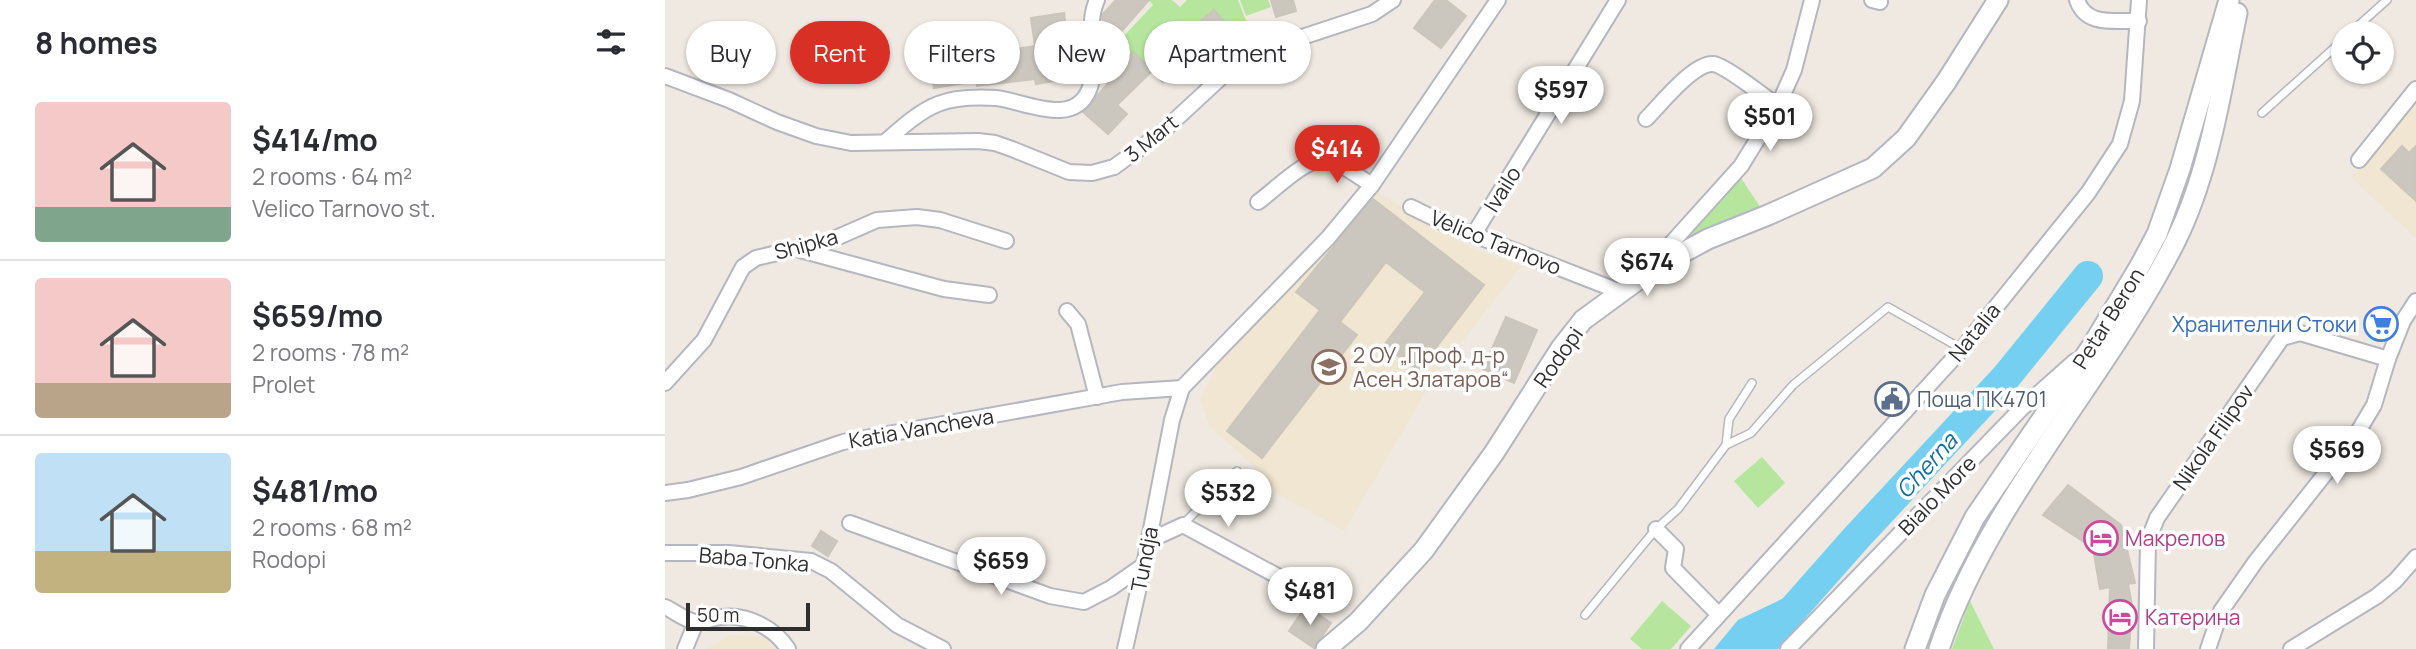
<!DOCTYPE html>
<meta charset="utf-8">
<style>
:root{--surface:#fff;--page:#f2f2f3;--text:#2b2b33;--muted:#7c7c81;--line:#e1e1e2;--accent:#d93025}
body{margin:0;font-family:Manrope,sans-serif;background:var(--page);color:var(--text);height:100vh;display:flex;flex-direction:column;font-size:26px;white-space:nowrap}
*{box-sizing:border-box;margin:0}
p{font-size:23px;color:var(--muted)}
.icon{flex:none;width:38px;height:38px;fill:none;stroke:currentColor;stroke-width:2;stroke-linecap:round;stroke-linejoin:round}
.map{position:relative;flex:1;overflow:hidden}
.drawer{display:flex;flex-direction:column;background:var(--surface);width:665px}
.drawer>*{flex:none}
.top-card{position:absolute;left:21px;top:21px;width:665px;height:63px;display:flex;gap:14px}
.controls{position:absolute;left:1666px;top:21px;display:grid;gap:14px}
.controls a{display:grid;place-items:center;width:63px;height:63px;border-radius:50%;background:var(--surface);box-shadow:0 2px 5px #0004;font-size:35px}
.scale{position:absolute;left:21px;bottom:18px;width:124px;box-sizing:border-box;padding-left:7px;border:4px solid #2e2e2e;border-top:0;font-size:19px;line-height:24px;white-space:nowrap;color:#2e2e2e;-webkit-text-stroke:5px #fff;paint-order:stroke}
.price{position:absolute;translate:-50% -60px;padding:0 16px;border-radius:24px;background:#fff;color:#222;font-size:23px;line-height:46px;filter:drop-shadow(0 2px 4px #0008)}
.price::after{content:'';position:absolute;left:50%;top:42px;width:21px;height:16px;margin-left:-10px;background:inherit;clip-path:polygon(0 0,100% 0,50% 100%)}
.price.active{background:var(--accent);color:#fff}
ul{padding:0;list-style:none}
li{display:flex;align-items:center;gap:21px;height:175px;padding:0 35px}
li+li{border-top:2px solid var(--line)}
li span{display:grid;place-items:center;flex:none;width:196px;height:140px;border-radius:7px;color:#555}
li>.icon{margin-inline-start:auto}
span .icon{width:84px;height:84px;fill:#fffc;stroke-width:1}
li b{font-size:30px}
h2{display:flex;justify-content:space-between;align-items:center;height:84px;padding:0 35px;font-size:30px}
.chip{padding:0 24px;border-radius:32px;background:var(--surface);box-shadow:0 2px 5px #0004;font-size:24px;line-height:63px}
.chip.active{background:var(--accent);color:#fff}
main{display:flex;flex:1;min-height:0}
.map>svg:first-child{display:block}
</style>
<main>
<section class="drawer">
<h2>8 homes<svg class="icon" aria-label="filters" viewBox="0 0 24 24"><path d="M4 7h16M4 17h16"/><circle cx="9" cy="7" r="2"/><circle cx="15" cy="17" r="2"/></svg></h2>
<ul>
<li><span style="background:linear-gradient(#f6c9c9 75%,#7fa58c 0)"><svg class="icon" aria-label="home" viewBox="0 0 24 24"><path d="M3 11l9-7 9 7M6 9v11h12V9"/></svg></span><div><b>$414/mo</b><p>2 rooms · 64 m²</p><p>Velico Tarnovo st.</p></div></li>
<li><span style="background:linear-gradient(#f6c9c9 75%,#b9a48a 0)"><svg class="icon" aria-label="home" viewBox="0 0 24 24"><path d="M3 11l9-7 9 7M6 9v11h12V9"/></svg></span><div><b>$659/mo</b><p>2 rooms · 78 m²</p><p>Prolet</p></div></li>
<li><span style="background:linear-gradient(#bfe0f5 70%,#c2b280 0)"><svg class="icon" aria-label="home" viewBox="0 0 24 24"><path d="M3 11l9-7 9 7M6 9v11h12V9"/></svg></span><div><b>$481/mo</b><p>2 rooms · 68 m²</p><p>Rodopi</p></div></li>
</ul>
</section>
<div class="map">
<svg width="1751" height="649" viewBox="0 0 1751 649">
<rect width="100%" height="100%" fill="#efe9e1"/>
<g fill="#f0e6d1">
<polygon points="1751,99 1751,238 1687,178"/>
<polygon points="709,190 806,248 856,266 771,375 679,531 608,491 594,471 545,427 535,398 555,360 627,287"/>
<polygon points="65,635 101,637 109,649 42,649"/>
</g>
<g fill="#b6e59e">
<polygon points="484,0 507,0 515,7 522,0 573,0 593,51 573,51 545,16 495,63 475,74 462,66 449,76 443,53 488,5"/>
<polygon points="575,0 603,0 606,7 581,16"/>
<polygon points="1074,175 1096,208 1022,240"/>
<polygon points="1097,457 1120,483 1093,508 1069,481"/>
<polygon points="997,601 1026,626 1006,649 977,649 965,639"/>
<polygon points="1305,601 1329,649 1287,649"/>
</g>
<polygon fill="#75cff0" points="1121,597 1085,649 1049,649 1073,620"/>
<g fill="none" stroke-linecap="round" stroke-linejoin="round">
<polyline stroke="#75cff0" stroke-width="30" points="1093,649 1192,537 1341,377 1423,276"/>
</g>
<g fill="#cbc7bf" stroke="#cbc5ba" stroke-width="2">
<polygon points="451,0 484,0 454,34 437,19 437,15"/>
<polygon points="606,0 628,0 631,11 611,17"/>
<polygon points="770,0 781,0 801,16 776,48 749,28"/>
<polygon points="549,10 574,38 553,56 547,49 524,72 516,63 498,82 479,63 495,48 500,54 522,32"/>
<polygon points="399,13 408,78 371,84 370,79 312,86 311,81 269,88 265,62 370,46 366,18"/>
<polygon points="469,52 487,71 452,105 462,114 443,134 418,112 454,71 448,72"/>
<polygon points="1737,146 1744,153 1751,146 1751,201 1716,169"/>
<polygon points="708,199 819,285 753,371 719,345 760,292 721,262 675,322 692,335 597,458 562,431 655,310 631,292"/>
<polygon points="841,317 872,330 849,383 818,369"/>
<polygon points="1403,485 1456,525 1470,583 1463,584 1467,605 1464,649 1443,649 1445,587 1435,589 1428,548 1378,515"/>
<polygon points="156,531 172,541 163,556 147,546"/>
<polygon points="641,606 666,623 649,648 624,631"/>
</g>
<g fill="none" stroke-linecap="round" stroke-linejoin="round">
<g stroke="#b4b7c1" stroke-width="10">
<g id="lane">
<polyline points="1685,33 1722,0"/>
<polyline points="1597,113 1678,40"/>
<polyline points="1061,445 1086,433 1128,385 1223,307 1297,349"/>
<polyline points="518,524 572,471"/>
<polyline points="920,615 991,529 1013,509 1061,445 1064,419 1087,383"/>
</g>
</g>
<g stroke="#b4b7c1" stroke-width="18">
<g id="street">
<polyline points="1207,0 1215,2"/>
<path d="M 1412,0 C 1421,27 1450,20 1474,21"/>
<polyline points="0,76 64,100 112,122 151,136 186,143 313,141 330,143 347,149 404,172 427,173 449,167 496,133 563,71 592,52 707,14 728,0"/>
<path d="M 981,119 C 995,105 1028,63 1048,64 C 1060,65 1101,98 1113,106"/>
<path d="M 220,142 C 236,128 253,112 273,104 C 290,97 313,97 331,98 C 359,101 408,128 424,90 C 435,61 419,29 432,0"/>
<polyline points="1694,160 1751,89"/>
<path d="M 593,202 C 609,191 643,155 663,160 C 675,162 695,178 707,185"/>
<polyline points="746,207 781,224 956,292"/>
<polyline points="809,234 953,0"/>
<polyline points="135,250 279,289 324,295"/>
<polyline points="990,266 1003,247 1076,166 1113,106 1129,70 1147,0"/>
<polyline points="402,311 413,324 432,397"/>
<polyline points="0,383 39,340 78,267 91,258 164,241 212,220 252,217 275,220 341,241"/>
<polyline points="0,493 23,490 76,477 178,442 457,392 517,388"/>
<polyline points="185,523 385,596 419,602 446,588 479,565"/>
<polyline points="991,529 1011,549 1008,568 1053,614"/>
<polyline points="483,541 518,525 640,591"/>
<polyline points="0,553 64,553 146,561 166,571 232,625 278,649"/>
<path d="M 0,607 C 9,611 20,620 30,622 C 38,623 49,617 57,617 C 82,614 110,628 123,649"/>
<polyline points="20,649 31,622"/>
<polyline points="460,649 479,565 507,420 517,388 663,238 707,185 833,0"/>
<polyline points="1023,649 1297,349 1423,193 1455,144 1467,101 1474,0"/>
<polyline points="1123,649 1356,409 1410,361"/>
<polyline points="1481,649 1483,541 1492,518 1617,338 1635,333 1723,359"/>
<polyline points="1543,649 1556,611 1591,561 1691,435 1709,405 1723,359 1738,321 1751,301"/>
<polyline points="1626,649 1712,596 1730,581 1751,557"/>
</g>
</g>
<g stroke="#b4b7c1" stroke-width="23">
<g id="secondary">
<polyline points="661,649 693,622 759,550 829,453 896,348 918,320 989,268 1043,239 1103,215 1208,168 1241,138 1281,82 1333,0"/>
<polyline points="1250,649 1270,595 1310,517 1427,346 1475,266 1492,234 1515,169 1564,0"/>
<path d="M 1274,649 C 1324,500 1439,382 1510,242 C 1545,172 1556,90 1572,13"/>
</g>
</g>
<use href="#lane" stroke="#fff" stroke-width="7"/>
<use href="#street" stroke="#fff" stroke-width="14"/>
<use href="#secondary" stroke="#fff" stroke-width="19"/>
</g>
<defs>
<g id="supermarket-ring" transform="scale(1.75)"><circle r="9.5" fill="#fff" stroke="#3f7fe0" stroke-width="1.5"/><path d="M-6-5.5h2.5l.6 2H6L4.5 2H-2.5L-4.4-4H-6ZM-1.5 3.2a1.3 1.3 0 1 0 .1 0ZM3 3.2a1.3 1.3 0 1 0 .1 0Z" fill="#3f7fe0"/></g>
<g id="school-ring" transform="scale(1.75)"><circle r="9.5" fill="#fff" stroke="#8d6e63" stroke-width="1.5"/><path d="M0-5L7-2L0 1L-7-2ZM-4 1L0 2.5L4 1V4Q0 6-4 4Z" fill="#8d6e63"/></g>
<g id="civic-ring" transform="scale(1.75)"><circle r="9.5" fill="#fff" stroke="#5c6f8a" stroke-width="1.5"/><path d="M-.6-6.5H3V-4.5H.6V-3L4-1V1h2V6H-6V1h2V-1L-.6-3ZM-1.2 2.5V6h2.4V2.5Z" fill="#5c6f8a"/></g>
<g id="hotel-ring" transform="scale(1.75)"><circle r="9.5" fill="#fff" stroke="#d1479c" stroke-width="1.5"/><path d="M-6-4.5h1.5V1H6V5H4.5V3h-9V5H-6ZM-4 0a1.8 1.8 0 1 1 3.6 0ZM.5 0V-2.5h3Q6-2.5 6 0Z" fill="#d1479c"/></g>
</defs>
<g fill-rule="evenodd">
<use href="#supermarket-ring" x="1716" y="324"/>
<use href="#school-ring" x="664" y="367"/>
<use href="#civic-ring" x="1227" y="399"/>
<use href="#hotel-ring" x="1436" y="538"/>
<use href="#hotel-ring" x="1455" y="617"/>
</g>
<g text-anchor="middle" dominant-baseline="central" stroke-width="7" stroke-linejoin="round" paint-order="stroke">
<g font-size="21" fill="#2e2e2e" stroke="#fff">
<text transform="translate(486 138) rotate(-39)">3 Mart</text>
<text transform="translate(837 189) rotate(-58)">Ivailo</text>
<text transform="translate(831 242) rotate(22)">Velico Tarnovo</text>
<text transform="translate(141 244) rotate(-15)">Shipka</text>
<text transform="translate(1443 318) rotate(-58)">Petar Beron</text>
<text transform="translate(1309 332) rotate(-51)">Natalia</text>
<text transform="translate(893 357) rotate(-55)">Rodopi</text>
<text transform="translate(256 428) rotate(-10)">Katia Vancheva</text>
<text transform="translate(1548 437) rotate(-55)">Nikola Filipov</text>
<text transform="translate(1272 495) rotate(-46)">Bialo More</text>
<text transform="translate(89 559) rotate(5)">Baba Tonka</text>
<text transform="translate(479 559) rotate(-79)">Tundja</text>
</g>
<g font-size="21" fill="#366cbe" stroke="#fff" text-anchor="end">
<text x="1692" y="324">Хранителни Стоки</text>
</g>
<g font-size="21" fill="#785e54" stroke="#fff" text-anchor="start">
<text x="688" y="355">2 ОУ „Проф. д-р<tspan x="688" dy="24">Асен Златаров“</tspan></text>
</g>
<g font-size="21" fill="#4e5e75" stroke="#fff" text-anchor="start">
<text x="1252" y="399">Поща ПК4701</text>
</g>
<g font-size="21" fill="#b23c85" stroke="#fff" text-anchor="start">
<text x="1460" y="538">Макрелов</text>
<text x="1480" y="617">Катерина</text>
</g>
<g font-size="23" font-style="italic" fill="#0d6fa3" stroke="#fff">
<text transform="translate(1261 465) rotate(-48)">Cherna</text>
</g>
</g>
</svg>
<div class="controls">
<a><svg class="icon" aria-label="locate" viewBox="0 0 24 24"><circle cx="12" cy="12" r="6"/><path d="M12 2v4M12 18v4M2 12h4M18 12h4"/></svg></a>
</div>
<div class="scale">50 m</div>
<b class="price" style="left:896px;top:126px">$597</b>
<b class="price" style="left:1105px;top:153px">$501</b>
<b class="price active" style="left:672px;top:185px">$414</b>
<b class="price" style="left:982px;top:298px">$674</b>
<b class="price" style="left:1672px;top:486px">$569</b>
<b class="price" style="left:563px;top:529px">$532</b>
<b class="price" style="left:336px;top:597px">$659</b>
<b class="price" style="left:645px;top:627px">$481</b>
<div class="top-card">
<a class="chip">Buy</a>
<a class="chip active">Rent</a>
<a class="chip">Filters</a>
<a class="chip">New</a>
<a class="chip">Apartment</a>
</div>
</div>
</main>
